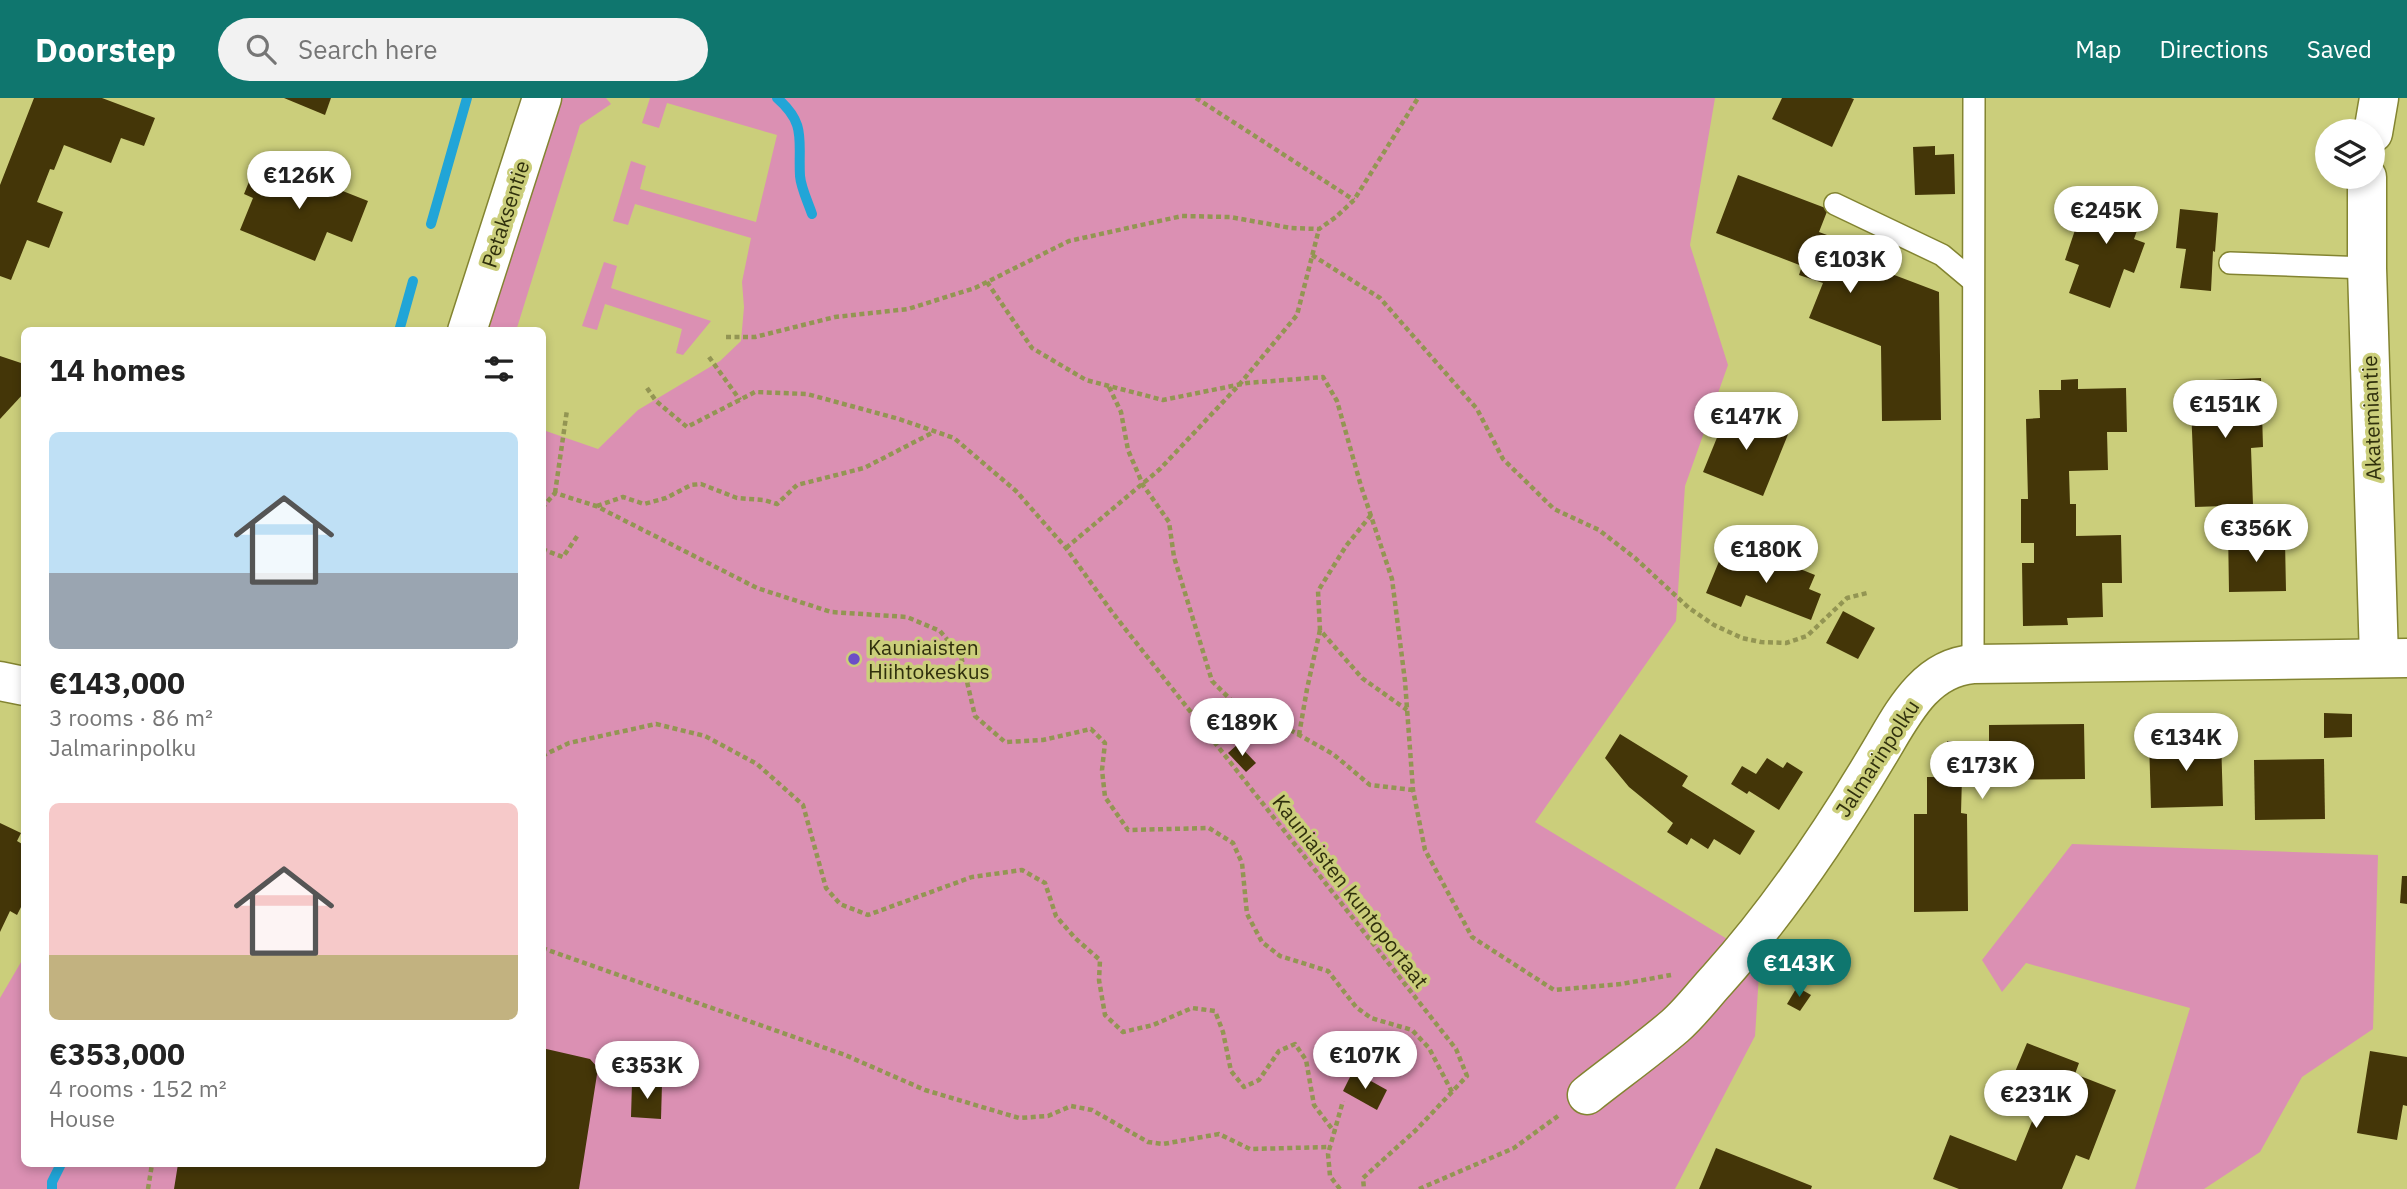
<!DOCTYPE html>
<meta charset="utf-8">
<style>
:root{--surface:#fff;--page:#f2f2f2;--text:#222;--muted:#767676;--accent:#0f766e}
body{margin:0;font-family:"IBM Plex Sans",sans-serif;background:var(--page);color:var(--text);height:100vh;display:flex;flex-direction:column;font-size:26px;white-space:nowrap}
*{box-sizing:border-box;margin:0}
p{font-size:23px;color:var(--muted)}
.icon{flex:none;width:38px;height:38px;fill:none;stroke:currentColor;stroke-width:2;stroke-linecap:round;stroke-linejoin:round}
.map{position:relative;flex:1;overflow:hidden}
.drawer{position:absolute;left:21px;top:229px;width:525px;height:840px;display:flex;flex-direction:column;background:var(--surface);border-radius:10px;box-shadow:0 4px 10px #0003}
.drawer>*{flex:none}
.controls{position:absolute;left:2315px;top:21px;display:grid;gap:14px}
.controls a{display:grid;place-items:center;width:70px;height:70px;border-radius:50%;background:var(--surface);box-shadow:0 4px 10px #0003;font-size:35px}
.price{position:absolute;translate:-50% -60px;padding:0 16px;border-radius:24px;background:#fff;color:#222;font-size:23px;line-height:46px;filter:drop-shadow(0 2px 4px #0008)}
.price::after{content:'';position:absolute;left:50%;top:42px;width:21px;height:16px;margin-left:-10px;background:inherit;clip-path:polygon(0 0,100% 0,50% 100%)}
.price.current{background:var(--accent);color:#fff}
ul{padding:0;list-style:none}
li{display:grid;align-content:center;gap:14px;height:371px;padding:0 28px}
li span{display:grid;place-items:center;height:217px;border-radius:10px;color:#555}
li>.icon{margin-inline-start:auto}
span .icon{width:126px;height:126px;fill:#fffc;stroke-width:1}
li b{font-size:30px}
h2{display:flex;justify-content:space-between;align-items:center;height:84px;padding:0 28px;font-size:30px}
header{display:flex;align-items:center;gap:42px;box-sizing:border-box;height:98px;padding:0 35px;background:var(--accent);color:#fff}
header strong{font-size:33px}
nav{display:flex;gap:38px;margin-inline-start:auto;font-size:24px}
.search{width:490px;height:63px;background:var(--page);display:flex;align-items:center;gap:18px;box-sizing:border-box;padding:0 24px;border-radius:38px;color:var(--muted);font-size:26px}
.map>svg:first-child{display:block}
</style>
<header>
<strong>Doorstep</strong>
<div class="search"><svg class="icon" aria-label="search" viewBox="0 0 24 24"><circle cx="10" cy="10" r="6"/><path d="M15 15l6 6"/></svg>Search here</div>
<nav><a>Map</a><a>Directions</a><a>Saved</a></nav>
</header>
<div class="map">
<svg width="2407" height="1091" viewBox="0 0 2407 1091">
<rect width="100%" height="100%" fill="#cbce7b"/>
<g fill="#db90b3">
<polygon points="553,0 606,0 611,6 580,27 516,233 481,233"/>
<polygon points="650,0 1715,0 1690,147 1728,267 1685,388 1676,523 1535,724 1760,861 1755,938 1675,1091 0,1091 0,900 24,859 24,1066 542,1066 543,332 598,351 638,312 720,263 741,243 744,209 742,184 751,140 635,106 628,127 613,123 631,63 646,68 640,91 756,124 777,37 667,5 659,30 642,25"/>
<polygon points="604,164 617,168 611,190 711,223 683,257 676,255 682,231 605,206 597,232 582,228"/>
<polygon points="2072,746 2378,757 2373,931 2302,979 2260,1054 2204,1091 2135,1091 2190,910 2026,865 2002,894 1982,862"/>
</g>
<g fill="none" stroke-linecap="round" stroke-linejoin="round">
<g stroke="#21a5d7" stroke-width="10">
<path d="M 777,0 C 807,26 798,42 800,78 C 801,90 808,104 812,116"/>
<polyline points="431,126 467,0"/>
<polyline points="399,233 413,183"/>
<polyline points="52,1091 52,1084 61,1066"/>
</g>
</g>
<g fill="#443608">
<polygon points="34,0 102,0 155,20 144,48 121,40 111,65 64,47 54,72 50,71 37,104 63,114 49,150 27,142 11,182 0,178 0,87"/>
<polygon points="284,0 331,0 325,17"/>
<polygon points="1782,0 1851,0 1854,1 1832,49 1772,21"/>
<polygon points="1935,48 1935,57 1954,56 1955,96 1915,97 1913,49"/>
<polygon points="257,64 290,78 292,73 368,103 352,144 327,134 315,163 240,132 253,100 244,96"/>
<polygon points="1738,77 1828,111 1819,134 1843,143 1839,156 1939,194 1941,322 1882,323 1881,248 1809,220 1823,185 1799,177 1802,168 1716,135"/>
<polygon points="2107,88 2148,102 2134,141 2145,145 2134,175 2124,171 2110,210 2069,195 2079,167 2065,162 2083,108 2097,113"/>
<polygon points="2180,111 2218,115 2215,154 2213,153 2211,193 2180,190 2186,151 2176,150"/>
<polygon points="0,258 24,266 24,295 0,321"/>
<polygon points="2261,280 2263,349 2251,350 2253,407 2195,409 2190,283"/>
<polygon points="2078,281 2078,291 2126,290 2127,334 2107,334 2108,372 2069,373 2070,406 2076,406 2076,438 2121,437 2122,485 2102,485 2103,519 2067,520 2068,527 2023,528 2022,465 2034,465 2034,445 2021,445 2021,401 2028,401 2026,321 2040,320 2039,292 2061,292 2061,282"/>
<polygon points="1729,310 1789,334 1763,398 1703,374"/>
<polygon points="2228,431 2244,431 2244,444 2285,443 2286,493 2229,494"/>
<polygon points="1758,454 1815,477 1809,491 1821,496 1811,522 1746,497 1741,509 1706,495 1720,461 1751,473"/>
<polygon points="1843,513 1875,530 1858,561 1826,545"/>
<polygon points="2324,615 2352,616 2352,639 2324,640"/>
<polygon points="2084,626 2085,681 1989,682 1989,678 1962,679 1961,715 1967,716 1968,813 1914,814 1914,716 1927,716 1927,679 1947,679 1947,643 1989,643 1989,627"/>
<polygon points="1620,636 1688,678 1682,688 1755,733 1740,757 1714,741 1708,751 1691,740 1687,747 1667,734 1673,725 1629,689 1605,660"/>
<polygon points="2221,640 2223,708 2151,710 2149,642"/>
<polygon points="1238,646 1256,665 1246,674 1228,655"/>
<polygon points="1767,660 1783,670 1787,664 1803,674 1779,712 1749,693 1747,696 1731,686 1742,668 1756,676"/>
<polygon points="2324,661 2325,721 2255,722 2254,662"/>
<polygon points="0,725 21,735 17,743 24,747 24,803 17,817 10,813 0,834"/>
<polygon points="2402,778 2407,778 2407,806 2400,805"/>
<polygon points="1797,889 1811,897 1800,913 1787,906"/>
<polygon points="2027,945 2079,965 2075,976 2116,992 2089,1062 2076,1057 2062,1091 1959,1091 1933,1081 1950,1037 2016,1063 2039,1006 2007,993"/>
<polygon points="542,950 590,961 598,970 579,1091 174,1091 178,1066 542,1066"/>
<polygon points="2370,953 2407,959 2407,1008 2403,1007 2397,1042 2357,1035"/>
<polygon points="1353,973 1387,992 1377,1012 1343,993"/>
<polygon points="632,985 662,986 661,1021 631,1019"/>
<polygon points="1716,1050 1812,1088 1811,1091 1699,1091"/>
</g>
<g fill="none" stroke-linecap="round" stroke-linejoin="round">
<g stroke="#838431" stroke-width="24">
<g id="service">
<polyline points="1835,106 1942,157 1973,183"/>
<polyline points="2230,165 2367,170"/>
<polyline points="1973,566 1974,0"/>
</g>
</g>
<g stroke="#838431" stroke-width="41">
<g id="minor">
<polyline points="2373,35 2379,0"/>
<polyline points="2367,79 2367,170 2379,560"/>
<polyline points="467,233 542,0"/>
<polyline points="0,583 24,588"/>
<path d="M 1587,997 C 1616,974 1647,952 1675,928 C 1691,914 1704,896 1718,881 C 1781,811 1833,733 1881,652 C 1903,615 1925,570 1973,566 L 2407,560"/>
</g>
</g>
<g stroke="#939553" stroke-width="4.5" stroke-dasharray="5 3.5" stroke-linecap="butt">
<polyline points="1196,0 1354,102"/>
<polyline points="1312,157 1380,200 1477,311 1503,361 1554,411 1599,432 1635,460 1689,510 1714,527 1742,540 1761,544 1786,545 1807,538 1847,500 1867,495"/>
<polyline points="987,184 1032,250 1086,282 1163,302 1247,285 1323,279 1337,303 1361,388 1392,481 1405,583 1413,692 1425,752 1472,839 1554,892 1621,886 1671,877"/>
<polyline points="726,239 755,239 835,219 908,211 975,190 1069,143 1182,118 1230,119 1291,130 1319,131 1336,119 1354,102 1418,0"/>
<polyline points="709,259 740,302"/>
<polyline points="1109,289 1121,314 1128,352 1143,387 1169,424 1174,459 1212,583 1232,603 1260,615 1333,656 1370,687 1413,692"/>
<polyline points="647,290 656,303 687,329 755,294 807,296 899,321 954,340 1016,393 1066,450 1112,514 1456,951 1467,978 1416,1032 1363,1080 1364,1091"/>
<polyline points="555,395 567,312"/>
<polyline points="597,408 623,399 644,406 666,400 691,387 701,386 737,400 764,402 777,406 797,387 864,370 934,334"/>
<polyline points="542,410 555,395 596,408 757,490 831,514 907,519 940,533 961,558 975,618 1005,644 1043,642 1091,631 1105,645 1102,672 1105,699 1128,732 1209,730 1233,745 1242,765 1247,816 1262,844 1280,858 1328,873 1356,909 1371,920 1412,932 1429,950 1452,994"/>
<polyline points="1371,417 1346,448 1318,493 1320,532 1362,580 1407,612"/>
<polyline points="1066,450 1160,371 1239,287 1297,217 1319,131"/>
<polyline points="542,451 563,459 578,437"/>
<polyline points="1299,637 1307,591 1320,532"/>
<polyline points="542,658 569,645 656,626 705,638 757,666 803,707 826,790 840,806 868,817 972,779 1022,772 1045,785 1056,818 1075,840 1100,862 1099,882 1105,917 1123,934 1153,927 1192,910 1215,913 1223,934 1231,973 1244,989 1259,982 1279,953 1295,946 1306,962 1314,1007 1335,1035"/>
<polyline points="542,850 845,957 925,992 1019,1020 1048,1018 1071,1008 1092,1012 1148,1044 1163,1046 1219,1036 1250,1051 1331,1049"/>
<polyline points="148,1091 152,1066"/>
<polyline points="1340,1091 1330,1078 1328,1056 1343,1003"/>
<polyline points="1419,1091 1514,1050 1558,1018"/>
</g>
<use href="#service" stroke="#fff" stroke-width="21"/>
<use href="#minor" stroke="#fff" stroke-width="38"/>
</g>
<circle fill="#6c4ec7" stroke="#cbce7b" stroke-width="2.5" cx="854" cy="561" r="7"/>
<g text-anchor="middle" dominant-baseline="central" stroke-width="7" stroke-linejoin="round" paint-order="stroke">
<g font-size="21" fill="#30300d" stroke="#cbce7b">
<text transform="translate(505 116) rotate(-72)">Petaksentie</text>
<text transform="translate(2371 320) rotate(-92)">Akatemiantie</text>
<text transform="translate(1877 660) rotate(-57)">Jalmarinpolku</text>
<text transform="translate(1351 793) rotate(52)">Kauniaisten kuntoportaat</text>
</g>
<g font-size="21" fill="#30300d" stroke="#cbce7b" text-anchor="start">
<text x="868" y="549">Kauniaisten<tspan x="868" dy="24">Hiihtokeskus</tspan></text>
</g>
</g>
</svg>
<div class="controls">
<a><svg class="icon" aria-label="layers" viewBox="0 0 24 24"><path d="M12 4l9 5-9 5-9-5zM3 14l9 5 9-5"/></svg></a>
</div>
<b class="price" style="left:299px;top:113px">€126K</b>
<b class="price" style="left:2106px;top:148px">€245K</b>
<b class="price" style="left:1850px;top:197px">€103K</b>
<b class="price" style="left:2225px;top:342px">€151K</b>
<b class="price" style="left:1746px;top:354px">€147K</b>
<b class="price" style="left:2256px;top:466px">€356K</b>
<b class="price" style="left:1766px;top:487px">€180K</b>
<b class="price" style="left:1242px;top:660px">€189K</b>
<b class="price" style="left:2186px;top:675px">€134K</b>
<b class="price" style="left:1982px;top:703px">€173K</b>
<b class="price current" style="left:1799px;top:901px">€143K</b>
<b class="price" style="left:1365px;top:993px">€107K</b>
<b class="price" style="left:647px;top:1003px">€353K</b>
<b class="price" style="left:2036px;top:1032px">€231K</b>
<section class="drawer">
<h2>14 homes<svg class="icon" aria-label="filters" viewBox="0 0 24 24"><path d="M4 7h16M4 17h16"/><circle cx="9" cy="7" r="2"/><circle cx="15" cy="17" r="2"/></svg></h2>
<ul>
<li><span style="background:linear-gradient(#bfe0f5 65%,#9aa5b1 0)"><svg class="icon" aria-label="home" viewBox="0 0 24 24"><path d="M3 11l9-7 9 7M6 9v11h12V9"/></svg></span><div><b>€143,000</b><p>3 rooms · 86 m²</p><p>Jalmarinpolku</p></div></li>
<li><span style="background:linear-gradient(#f6c9c9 70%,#c2b280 0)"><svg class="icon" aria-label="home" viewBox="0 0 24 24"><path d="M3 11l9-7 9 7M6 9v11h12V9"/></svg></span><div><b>€353,000</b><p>4 rooms · 152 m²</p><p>House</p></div></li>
</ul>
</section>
</div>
